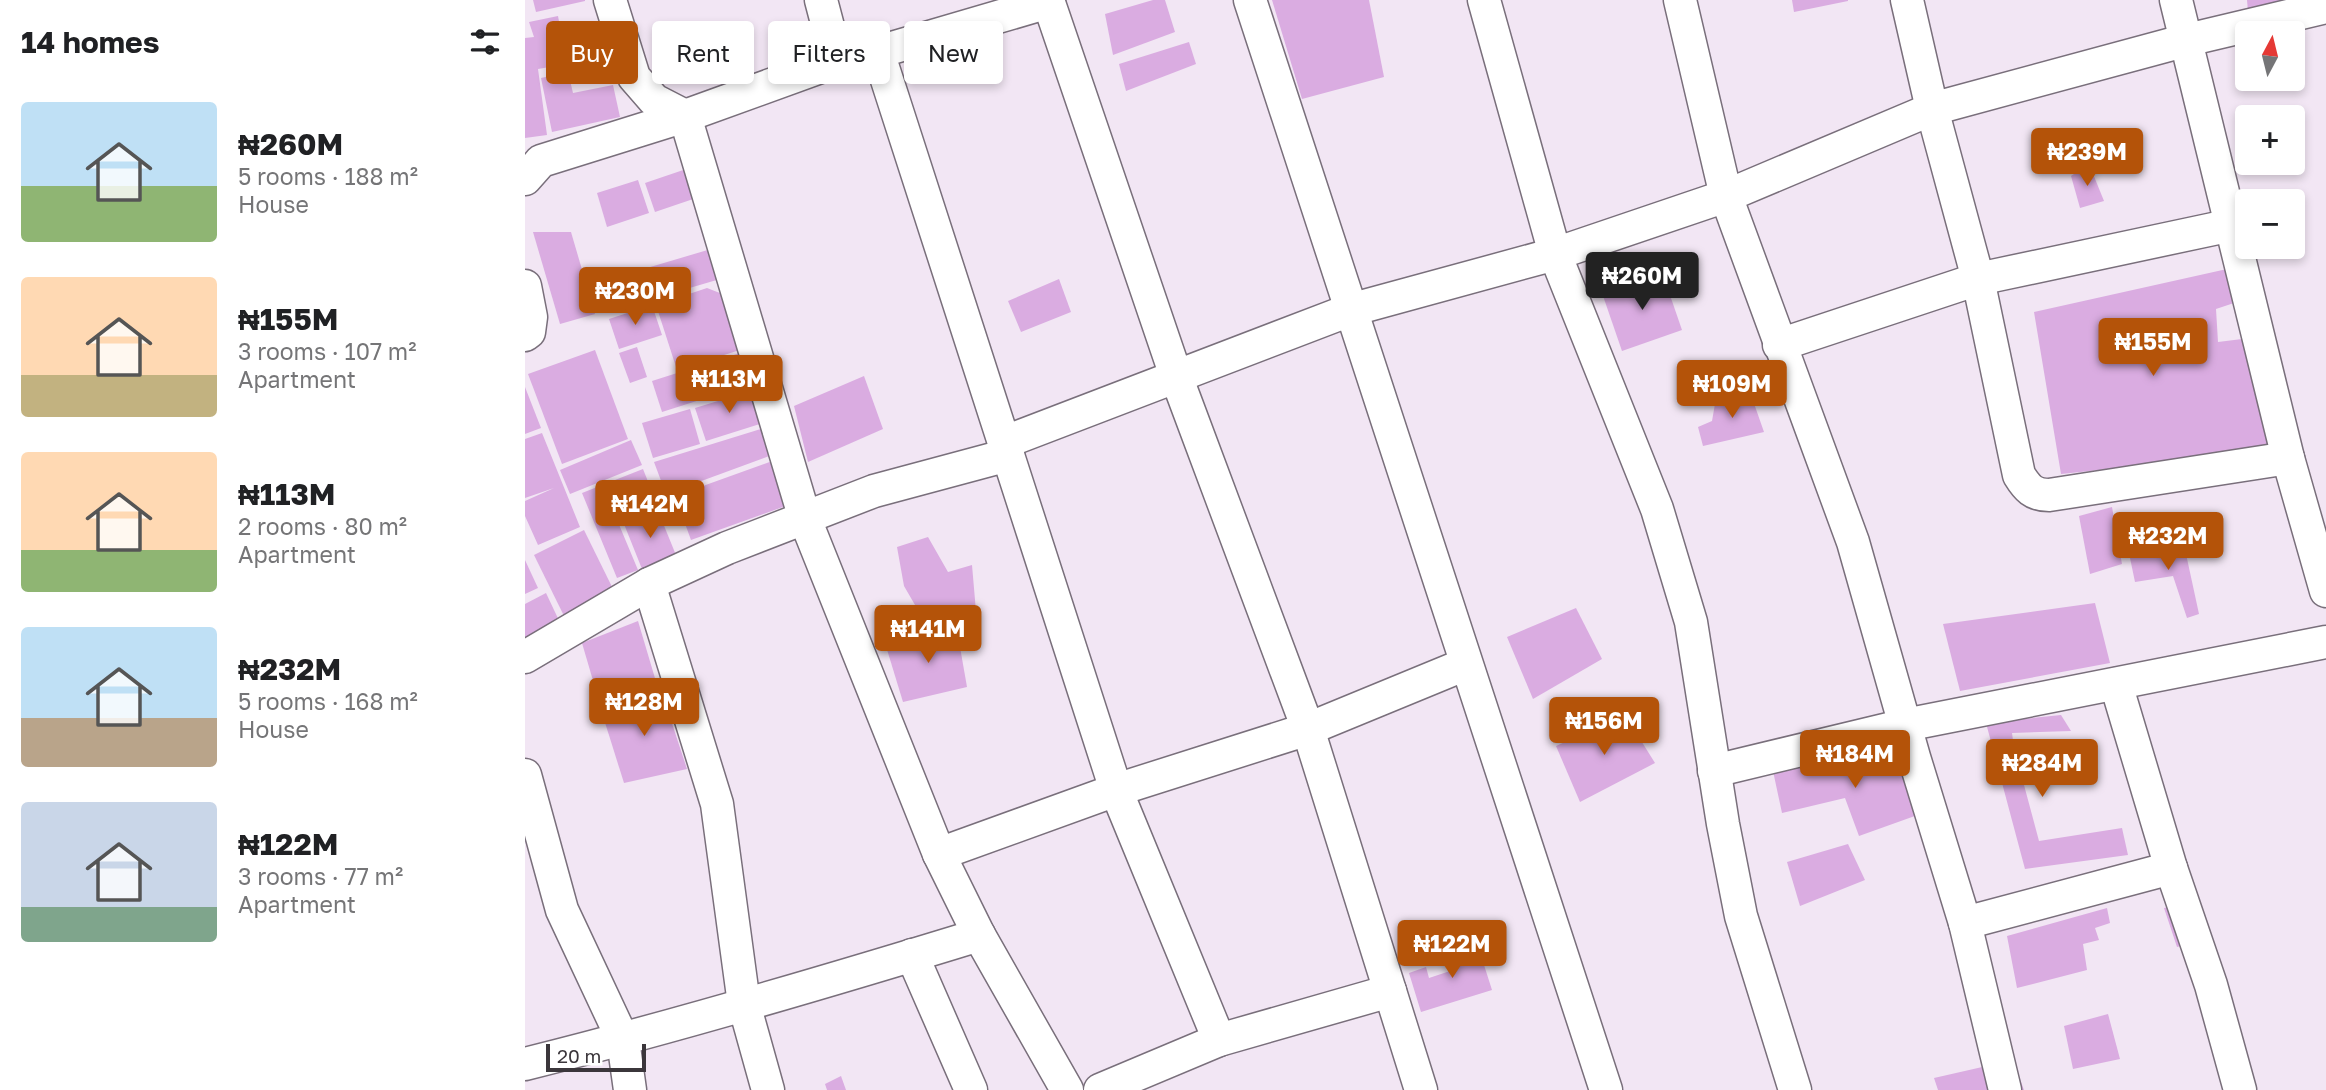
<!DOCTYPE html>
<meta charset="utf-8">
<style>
:root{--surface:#fff;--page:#f2f2f2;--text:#202124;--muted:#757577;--accent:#b45309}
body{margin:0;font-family:"Golos Text",sans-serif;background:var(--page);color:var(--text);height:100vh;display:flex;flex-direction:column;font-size:26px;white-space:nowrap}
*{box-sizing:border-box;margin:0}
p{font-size:23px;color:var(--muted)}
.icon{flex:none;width:38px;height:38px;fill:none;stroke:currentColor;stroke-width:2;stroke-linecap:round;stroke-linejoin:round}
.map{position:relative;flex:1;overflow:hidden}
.drawer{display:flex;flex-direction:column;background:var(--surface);width:525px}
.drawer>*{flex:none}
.top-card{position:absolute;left:21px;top:21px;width:665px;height:63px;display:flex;gap:14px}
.needle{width:46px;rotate:7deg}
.fabs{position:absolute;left:1710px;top:21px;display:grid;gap:14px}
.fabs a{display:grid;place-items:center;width:70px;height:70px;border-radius:7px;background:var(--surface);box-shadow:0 4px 10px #0003;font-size:35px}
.scale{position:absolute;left:21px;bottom:18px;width:100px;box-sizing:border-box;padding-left:7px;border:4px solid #3b363b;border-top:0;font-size:19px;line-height:24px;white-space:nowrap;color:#3b363b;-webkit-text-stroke:5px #fff;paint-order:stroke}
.price{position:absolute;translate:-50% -60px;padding:0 16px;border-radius:7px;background:var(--accent);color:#fff;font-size:23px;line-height:46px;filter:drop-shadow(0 2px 4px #0008)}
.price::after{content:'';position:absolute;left:50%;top:42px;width:21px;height:16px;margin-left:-10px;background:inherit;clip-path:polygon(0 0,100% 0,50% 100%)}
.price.on{background:#222;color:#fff}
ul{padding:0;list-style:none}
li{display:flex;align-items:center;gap:21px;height:175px;padding:0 21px}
li span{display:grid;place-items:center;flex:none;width:196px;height:140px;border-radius:7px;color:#555}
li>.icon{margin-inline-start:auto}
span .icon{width:84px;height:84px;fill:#fffc;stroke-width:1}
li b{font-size:30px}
h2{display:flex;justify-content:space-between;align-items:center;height:84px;padding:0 21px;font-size:30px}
.tag{padding:0 24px;border-radius:7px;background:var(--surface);box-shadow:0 4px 10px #0003;font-size:24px;line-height:63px}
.tag.on{background:var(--accent);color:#fff}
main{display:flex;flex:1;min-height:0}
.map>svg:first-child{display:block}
</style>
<main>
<section class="drawer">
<h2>14 homes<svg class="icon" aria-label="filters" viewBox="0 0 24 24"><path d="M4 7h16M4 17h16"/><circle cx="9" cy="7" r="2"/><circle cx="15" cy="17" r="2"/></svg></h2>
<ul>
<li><span style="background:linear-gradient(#bfe0f5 60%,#8fb573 0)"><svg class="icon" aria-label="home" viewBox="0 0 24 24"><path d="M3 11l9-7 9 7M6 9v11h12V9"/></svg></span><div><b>₦260M</b><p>5 rooms · 188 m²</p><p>House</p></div></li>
<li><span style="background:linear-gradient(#ffd9b3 70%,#c2b280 0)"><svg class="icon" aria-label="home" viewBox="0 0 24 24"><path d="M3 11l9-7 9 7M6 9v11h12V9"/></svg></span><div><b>₦155M</b><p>3 rooms · 107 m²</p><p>Apartment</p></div></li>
<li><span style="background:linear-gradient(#ffd9b3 70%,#8fb573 0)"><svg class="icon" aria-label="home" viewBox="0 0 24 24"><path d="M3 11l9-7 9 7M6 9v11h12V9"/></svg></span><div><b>₦113M</b><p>2 rooms · 80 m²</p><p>Apartment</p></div></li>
<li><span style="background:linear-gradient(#bfe0f5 65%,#b9a48a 0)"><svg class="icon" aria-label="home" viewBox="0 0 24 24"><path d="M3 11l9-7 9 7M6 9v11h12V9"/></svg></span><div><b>₦232M</b><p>5 rooms · 168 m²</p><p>House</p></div></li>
<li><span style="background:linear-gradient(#c9d6e8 75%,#7fa58c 0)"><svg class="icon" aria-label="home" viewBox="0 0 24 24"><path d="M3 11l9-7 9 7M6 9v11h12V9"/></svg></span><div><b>₦122M</b><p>3 rooms · 77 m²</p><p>Apartment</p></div></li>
</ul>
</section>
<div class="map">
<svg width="1801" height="1090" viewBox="0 0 1801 1090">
<rect width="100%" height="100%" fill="#f2e6f4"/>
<g fill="#daace1">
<polygon points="8,0 60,0 60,1 11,12"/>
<polygon points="628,0 640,0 650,32 588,55 580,14"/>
<polygon points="747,0 844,0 859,77 777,99"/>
<polygon points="1267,0 1323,0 1323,1 1269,12"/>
<polygon points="1722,0 1761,0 1761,14 1724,23"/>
<polygon points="33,16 42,64 13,69 22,135 0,138 0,38 9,37 4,22"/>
<polygon points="664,42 671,64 601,91 594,64"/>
<polygon points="43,72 48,93 88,85 95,117 27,132 16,78"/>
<polygon points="1564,164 1579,201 1555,208 1546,176"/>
<polygon points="170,166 180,195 130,212 120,183"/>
<polygon points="113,180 124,213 82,227 72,193"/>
<polygon points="8,232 46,232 70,314 35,324"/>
<polygon points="186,249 195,279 87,311 78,281"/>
<polygon points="1711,267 1715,301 1691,309 1693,342 1733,337 1749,452 1536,474 1509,312"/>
<polygon points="1137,272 1157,330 1097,351 1077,293"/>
<polygon points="534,279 546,312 496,332 483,301"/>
<polygon points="182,288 200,295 218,349 152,370 131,305"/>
<polygon points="127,305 137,335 94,349 84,319"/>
<polygon points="112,347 122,377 105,383 94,353"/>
<polygon points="70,350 103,439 37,464 3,374"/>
<polygon points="215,353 225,384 137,412 127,381"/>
<polygon points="339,376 358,429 283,462 269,406"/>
<polygon points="0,387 16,428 0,434"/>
<polygon points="229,390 238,423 181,441 170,408"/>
<polygon points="1225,392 1239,432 1178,446 1173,427 1187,421 1191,398"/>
<polygon points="165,409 175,444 128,458 117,423"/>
<polygon points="239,428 247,455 141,494 129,462"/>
<polygon points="17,433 55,527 13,545 0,516 0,501 29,488 0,498 0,439"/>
<polygon points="106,440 117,465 45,494 35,470"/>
<polygon points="253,459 269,503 166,540 150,496"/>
<polygon points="118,469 130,499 90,515 113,570 92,578 57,493"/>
<polygon points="131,506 153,560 119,574 97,519"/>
<polygon points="1587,507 1597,564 1565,574 1554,516"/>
<polygon points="59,530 92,597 42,622 9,555"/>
<polygon points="403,537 423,572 447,565 452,623 434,624 433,606 397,617 379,586 372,547"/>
<polygon points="1658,540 1674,614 1662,618 1648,576 1610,582 1605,558"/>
<polygon points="0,560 13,588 0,594"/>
<polygon points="21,593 38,629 0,648 0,604"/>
<polygon points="1570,603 1585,663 1435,691 1418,624"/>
<polygon points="1051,608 1077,659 1008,699 982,637"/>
<polygon points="113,621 132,685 76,708 57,643"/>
<polygon points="432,630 442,687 378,702 360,643"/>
<polygon points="135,687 162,769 99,783 77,713"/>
<polygon points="1100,715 1130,763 1055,802 1031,746"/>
<polygon points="1536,715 1546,731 1487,733 1490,755 1518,748 1530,778 1499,785 1514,841 1597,828 1603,855 1500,869 1461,723"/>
<polygon points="1320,757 1324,767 1389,757 1401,812 1334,836 1320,798 1257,813 1248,771"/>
<polygon points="1323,844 1340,880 1275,906 1262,862"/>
<polygon points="1667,902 1678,940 1652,947 1639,908"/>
<polygon points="1582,908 1585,923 1570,928 1574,940 1558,944 1562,970 1492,988 1482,936"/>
<polygon points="952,943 967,990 896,1012 884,973 901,967 904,978 925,971 919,954"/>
<polygon points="1583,1014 1595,1059 1548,1069 1539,1026"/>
<polygon points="1488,1060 1499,1090 1413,1090 1409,1078"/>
<polygon points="316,1076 321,1090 302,1090 300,1084"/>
</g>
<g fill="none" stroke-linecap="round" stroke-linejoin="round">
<g stroke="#796f7b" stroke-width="35">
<g id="street">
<polyline points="85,0 109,77 129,100 160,116 280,519 414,854 454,935 542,1090"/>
<polyline points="296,0 312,61"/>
<polyline points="523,0 651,376 783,729 896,1090"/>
<polyline points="725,0 1081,1090"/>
<polyline points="959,0 1030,254 1132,509 1166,622 1198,824 1216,916 1270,1090"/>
<polyline points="1155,0 1201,196 1328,542 1389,757 1440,923 1480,1090"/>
<path d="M 1382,0 L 1407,109 L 1453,279 L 1494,475 C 1502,488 1508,495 1524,495 L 1763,458"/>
<polyline points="1651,0 1763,458 1801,591"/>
<polyline points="353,52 591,790 694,1040"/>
<polyline points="0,179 16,161 160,116 312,61 353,52 524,2"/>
<polyline points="0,286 6,317 4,332 0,335"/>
<polyline points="1254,345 1453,279 1707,225"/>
<polyline points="480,442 825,310 1030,254 1201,196 1407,109 1662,40 1801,7"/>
<polyline points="124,584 192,804 219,1004 243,1090"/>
<polyline points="0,657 124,584 202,548 349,491 483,455"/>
<polyline points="1591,684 1646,868 1686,985 1715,1090"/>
<polyline points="1189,771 1380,725 1801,642"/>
<polyline points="0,775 37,910 98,1040 105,1090"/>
<polyline points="414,854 591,790 783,729 941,664"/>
<polyline points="1440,923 1646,868"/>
<polyline points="387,955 446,1090"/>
<path d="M 0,1064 C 153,1026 304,981 454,935"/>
<polyline points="575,1090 694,1040 865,991"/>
</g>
</g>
<use href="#street" stroke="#fff" stroke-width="32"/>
</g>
</svg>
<div class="fabs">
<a><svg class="needle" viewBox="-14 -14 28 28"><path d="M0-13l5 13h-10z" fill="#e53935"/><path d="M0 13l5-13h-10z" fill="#757577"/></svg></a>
<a>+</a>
<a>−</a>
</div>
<div class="scale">20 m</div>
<b class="price" style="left:1562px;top:188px">₦239M</b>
<b class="price on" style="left:1117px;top:312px">₦260M</b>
<b class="price" style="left:110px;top:327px">₦230M</b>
<b class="price" style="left:1628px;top:378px">₦155M</b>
<b class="price" style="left:204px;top:415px">₦113M</b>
<b class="price" style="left:1207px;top:420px">₦109M</b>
<b class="price" style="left:125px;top:540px">₦142M</b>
<b class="price" style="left:1643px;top:572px">₦232M</b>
<b class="price" style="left:403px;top:665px">₦141M</b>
<b class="price" style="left:119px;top:738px">₦128M</b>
<b class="price" style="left:1079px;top:757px">₦156M</b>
<b class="price" style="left:1330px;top:790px">₦184M</b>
<b class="price" style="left:1517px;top:799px">₦284M</b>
<b class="price" style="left:927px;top:980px">₦122M</b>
<div class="top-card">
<a class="tag on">Buy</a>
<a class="tag">Rent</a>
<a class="tag">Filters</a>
<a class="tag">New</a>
</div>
</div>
</main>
